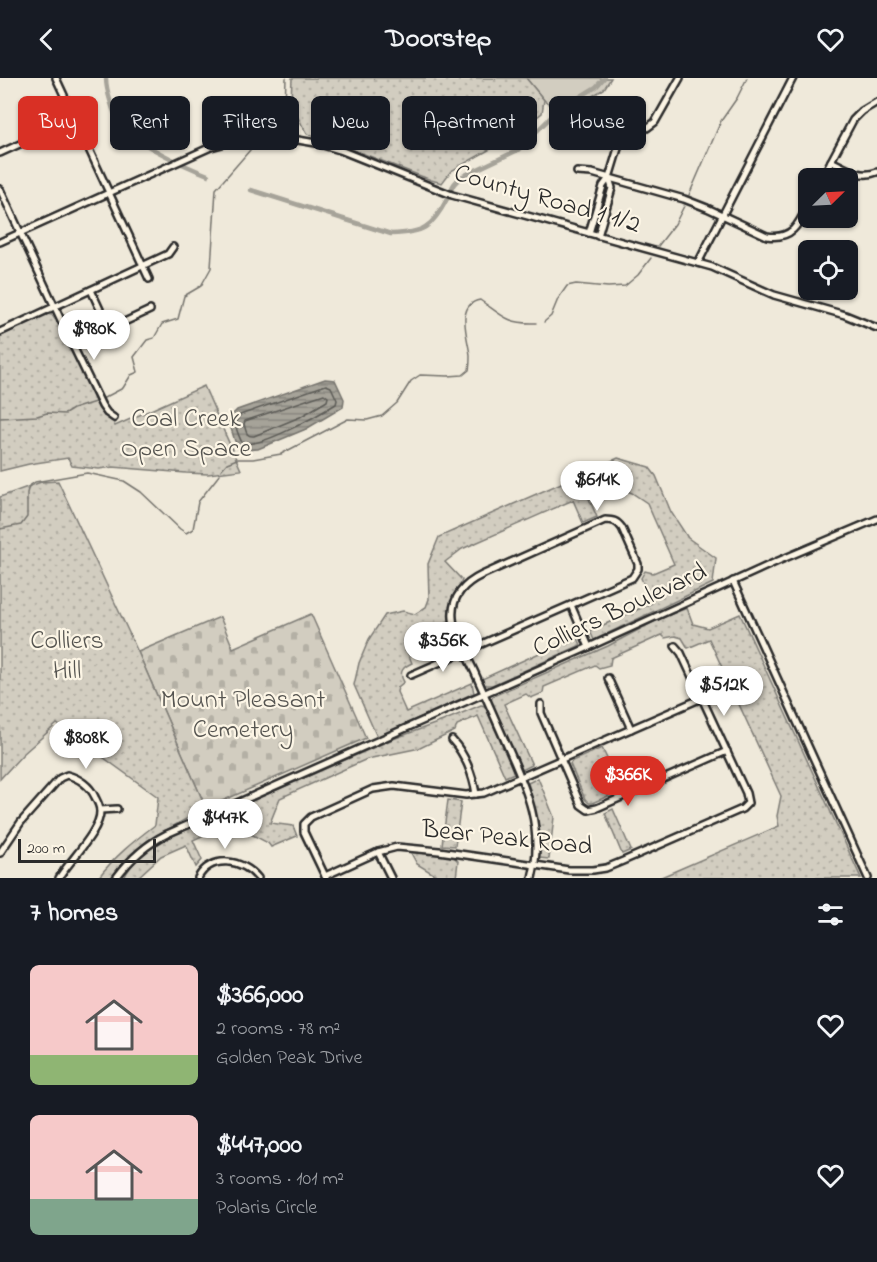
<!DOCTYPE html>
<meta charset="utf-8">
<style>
:root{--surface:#171b24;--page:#242831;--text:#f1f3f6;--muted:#9ea1a6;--accent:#d93025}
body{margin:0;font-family:"Indie Flower",sans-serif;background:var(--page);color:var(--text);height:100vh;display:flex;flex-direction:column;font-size:22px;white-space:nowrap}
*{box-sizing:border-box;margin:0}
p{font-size:20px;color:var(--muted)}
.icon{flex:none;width:33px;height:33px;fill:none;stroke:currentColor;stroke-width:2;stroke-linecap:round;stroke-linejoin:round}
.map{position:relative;height:800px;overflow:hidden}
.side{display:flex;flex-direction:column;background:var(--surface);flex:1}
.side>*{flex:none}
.hud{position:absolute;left:18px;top:18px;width:842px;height:54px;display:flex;gap:12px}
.needle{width:39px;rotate:66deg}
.fabs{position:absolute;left:798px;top:90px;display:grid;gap:12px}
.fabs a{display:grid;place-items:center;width:60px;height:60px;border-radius:9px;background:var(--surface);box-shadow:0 2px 4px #0004;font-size:30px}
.scale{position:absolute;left:18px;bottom:15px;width:138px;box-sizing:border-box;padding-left:6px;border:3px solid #2b2b2b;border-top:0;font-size:16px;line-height:21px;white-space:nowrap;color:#2b2b2b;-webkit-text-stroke:4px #fcf5e5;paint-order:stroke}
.price{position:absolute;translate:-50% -51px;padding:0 14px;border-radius:21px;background:#fff;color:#222;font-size:20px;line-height:39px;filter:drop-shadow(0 2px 3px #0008)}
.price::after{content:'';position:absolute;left:50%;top:36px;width:18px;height:14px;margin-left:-9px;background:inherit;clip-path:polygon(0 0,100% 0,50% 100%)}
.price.on{background:var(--accent);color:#fff}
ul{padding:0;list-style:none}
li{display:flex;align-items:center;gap:18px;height:150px;padding:0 30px}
li span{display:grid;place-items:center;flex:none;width:168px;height:120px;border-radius:9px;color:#555}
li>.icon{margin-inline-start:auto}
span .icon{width:72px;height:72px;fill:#fffc;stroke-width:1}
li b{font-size:26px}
h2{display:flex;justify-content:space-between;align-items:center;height:72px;padding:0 30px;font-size:26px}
.chip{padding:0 21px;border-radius:9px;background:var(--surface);box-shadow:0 2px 4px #0004;font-size:21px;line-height:54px}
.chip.on{background:var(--accent);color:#fff}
header{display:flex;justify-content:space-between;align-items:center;height:78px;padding:0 30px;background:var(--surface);font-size:27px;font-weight:800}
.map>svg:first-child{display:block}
</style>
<header><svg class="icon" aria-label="back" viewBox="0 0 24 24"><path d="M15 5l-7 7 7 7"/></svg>Doorstep<svg class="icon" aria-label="heart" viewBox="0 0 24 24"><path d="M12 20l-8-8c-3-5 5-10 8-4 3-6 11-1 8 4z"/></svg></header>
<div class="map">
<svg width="877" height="800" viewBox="0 0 877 800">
<defs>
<pattern id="cemetery-stones" width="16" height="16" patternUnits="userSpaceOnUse" patternTransform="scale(1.5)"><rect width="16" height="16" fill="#d2cdc0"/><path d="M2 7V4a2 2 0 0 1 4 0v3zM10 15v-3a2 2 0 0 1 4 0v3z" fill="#b4b0a5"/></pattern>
<pattern id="park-dots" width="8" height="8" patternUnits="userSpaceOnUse" patternTransform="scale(1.5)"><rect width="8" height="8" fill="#d2cdc0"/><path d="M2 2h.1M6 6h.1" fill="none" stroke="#b4b0a5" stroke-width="1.8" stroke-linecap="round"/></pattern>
<pattern id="water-rules" width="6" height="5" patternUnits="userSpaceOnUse" patternTransform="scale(1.5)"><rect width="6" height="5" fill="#a6a399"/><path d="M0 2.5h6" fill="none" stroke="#87857d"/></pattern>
</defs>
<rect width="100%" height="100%" fill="#efe9da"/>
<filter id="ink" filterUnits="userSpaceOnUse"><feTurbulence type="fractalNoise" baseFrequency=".0167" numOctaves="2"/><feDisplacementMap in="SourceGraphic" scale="12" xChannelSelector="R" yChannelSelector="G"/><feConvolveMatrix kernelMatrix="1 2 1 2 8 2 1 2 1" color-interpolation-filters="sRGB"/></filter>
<g filter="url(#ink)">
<polygon fill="#d2cdc0" stroke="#7e7c76" stroke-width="1.5" points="526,0 611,0 604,11 563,36 544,22"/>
<polygon fill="url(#cemetery-stones)" stroke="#7e7c76" stroke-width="1.5" points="311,536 366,660 206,730 138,574 220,539 233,570"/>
<g fill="url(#park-dots)" stroke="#7e7c76" stroke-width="1.5">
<polygon points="292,0 526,0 544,22 542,35 516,55 503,64 451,93 442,105 431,102 359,74 307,56 294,32 291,23"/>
<polygon points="47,236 52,237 59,247 100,330 106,328 115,348 204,308 241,392 208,396 186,395 113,389 99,391 72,388 68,380 29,386 0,393 0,258"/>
<path d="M 618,380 L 649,389 L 656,398 L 671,434 L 688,460 L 716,480 L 713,505 L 594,562 L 590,553 L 652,525 L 641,500 L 645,493 L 653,495 L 674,486 L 647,425 L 632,415 L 610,406 L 587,416 L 597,439 L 583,445 L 573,422 L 462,471 L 445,484 L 462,502 L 448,546 L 403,563 L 412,585 C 403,589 398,594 404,604 L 398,609 L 397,614 L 406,634 L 472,605 L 474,615 L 377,659 L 354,607 L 359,585 L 369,561 L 385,537 L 403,533 L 415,536 L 426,529 L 429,521 L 428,486 L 439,459 Z"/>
<path d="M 58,403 L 138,574 L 206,730 L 148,762 L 131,776 L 113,800 L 98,800 C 114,779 134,763 155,747 L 158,719 L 57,646 L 23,676 L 0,701 L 0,419 L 41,404 Z"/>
<polygon points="687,530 693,546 708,550 740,536 861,800 659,800 779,748 777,738 781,718 709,561 688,570 682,560 675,558 665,560 662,557 611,580 610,587 599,590 595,587 544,609 543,615 531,620 526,616 504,626 532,687 522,692 491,622 493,618 608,568 659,541"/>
<polygon points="577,558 581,567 492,607 485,607 482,601"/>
<path d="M 481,627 L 485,628 L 514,695 L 505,699 L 478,638 L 457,647 L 455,653 L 420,670 L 367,681 L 280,720 L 270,745 L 293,748 L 297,758 L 271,769 L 268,765 L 230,745 L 193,762 L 202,782 L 196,789 L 186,767 L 161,778 L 137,800 L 124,800 C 132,783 145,773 161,763 L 393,661 L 443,643 Z"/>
<polygon points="602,670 622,712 592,725 589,725 585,721 570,686 572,683"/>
<path d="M 538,700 L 554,739 L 549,781 L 539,780 C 540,753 536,730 528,705 Z"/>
<polygon points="448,722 461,724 455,768 442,767"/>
<polygon points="613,731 631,772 622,776 605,735"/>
<polygon points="412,773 454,779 458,783 456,800 440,800 417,786 411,775"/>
</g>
<polygon fill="url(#water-rules)" stroke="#75736d" stroke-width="1.5" points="325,301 335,302 344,321 343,329 306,351 258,371 244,372 237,370 230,347 229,340 237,332"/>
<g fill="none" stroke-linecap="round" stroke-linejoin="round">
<g stroke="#5c5b57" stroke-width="1.5">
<path d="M 326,307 L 331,309 L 337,322 L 336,326 C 318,337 260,371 242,365 C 238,355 232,346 240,337 Z"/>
<path d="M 324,316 L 328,319 L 327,323 L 300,339 L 254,358 C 246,359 246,353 244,346 L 245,343 Z"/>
</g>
<g stroke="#75736d" stroke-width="1.5">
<polyline points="256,58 265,35 285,27 286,0"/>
<polyline points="689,117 721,43 737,20 747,0"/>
<polyline points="658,168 675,146 684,128"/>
<polyline points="544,244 551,238 558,221 567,208 576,206 608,209 625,208 638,197 651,180"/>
<polyline points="102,321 123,310 131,297 138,294 134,279 147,262 154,260 162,246 178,241 184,218 201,208 211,190 216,111 250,72 254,62"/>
<polyline points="0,340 37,338 47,335 65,336 73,331 98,323"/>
<path d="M 221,392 L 227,385 L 237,381 L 253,381 L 281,376 L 348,341 L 367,342 L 382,338 L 397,325 L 411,303 L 420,297 L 448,298 L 463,297 L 469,292 C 470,287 470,282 470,277 C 468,260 455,226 480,222 C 503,238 507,246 536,245"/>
<polyline points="0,451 21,447 27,439 27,415 29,408 35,404 87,395 124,403 141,414 180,451 186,455 193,451 198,424 220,396"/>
</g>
<g stroke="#a6a399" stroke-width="4.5">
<path d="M 106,0 C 106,12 113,34 119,45 C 132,64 187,89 208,97"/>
<path d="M 251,112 L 391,156 C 423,155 432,150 447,121 C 452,110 453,104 463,98 L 518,72 L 557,33 L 596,9 L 604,0"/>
</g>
<g stroke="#2b2b2b" stroke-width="10">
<g id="minor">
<polyline points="56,0 149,201"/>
<polyline points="0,75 75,41"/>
<path d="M 831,83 C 846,90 860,101 877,94"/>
<path d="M 577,94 L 592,95 L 684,121 L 707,130 L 767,158 C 792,162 799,146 808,127"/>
<polyline points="822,100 853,42 862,33 877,24"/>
<polyline points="0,111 73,268 102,328 107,335 114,340"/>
<polyline points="589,155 603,108 609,100 619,67 629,57 647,50 655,44 680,0"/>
<polyline points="598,158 612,110 609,100"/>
<polyline points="0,164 211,69 237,62 263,59 286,60 316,65 340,72 452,117 712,189 774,217 845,237 877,250"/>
<polyline points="698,185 793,0"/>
<polyline points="91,212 109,251"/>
<polyline points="0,254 168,176 173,169"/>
<polyline points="73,268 150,232"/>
<polyline points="733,503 868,800"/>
<polyline points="571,527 589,569"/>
<path d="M 411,597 L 632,500 L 638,491 L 638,486 L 622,450 C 617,443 613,442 605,442 L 482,497 C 465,505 451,519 453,540 C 454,557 468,579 475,595 C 485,618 495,640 505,663 C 525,708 545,749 532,800"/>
<polyline points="608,600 631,651"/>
<polyline points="541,626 541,635 581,727 588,732 597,730 727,673"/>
<path d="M 452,662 C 465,676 473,697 476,716"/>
<polyline points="100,732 117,731"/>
<polyline points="378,774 391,800"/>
<path d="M 0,775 L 21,744 L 60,700 L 67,697 C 79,700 90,708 95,719 C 97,723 100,728 100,733 C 101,752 70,782 59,800"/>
<polyline points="325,798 378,774 397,769 439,773 569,792 593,792 606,790 623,783 742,731 748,725 746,715 681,575 675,568"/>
<path d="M 116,800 C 130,781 147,766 167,756 L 589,569 L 778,483 L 877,441"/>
<path d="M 198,800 C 211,776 243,781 258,800"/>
<polyline points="326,800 304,754 304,746 311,739 373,711 394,708 466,717 484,715 702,620"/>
</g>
</g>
<use href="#minor" stroke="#fcf5e5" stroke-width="5"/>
</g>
</g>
<g text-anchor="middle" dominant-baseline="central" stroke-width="4.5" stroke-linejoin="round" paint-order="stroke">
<g font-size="26" fill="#2b2b2b" stroke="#fcf5e5">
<text transform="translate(547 122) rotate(16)">County Road 1 1/2</text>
<text transform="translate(620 533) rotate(-25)">Colliers Boulevard</text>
<text transform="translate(507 761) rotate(6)">Bear Peak Road</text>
</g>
<g font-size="26" fill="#555450" stroke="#fcf5e5">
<text x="186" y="342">Coal Creek<tspan x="186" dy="30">Open Space</tspan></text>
<text x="67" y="564">Colliers<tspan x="67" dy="30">Hill</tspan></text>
<text x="243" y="623">Mount Pleasant<tspan x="243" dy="30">Cemetery</tspan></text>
</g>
</g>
</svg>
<div class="fabs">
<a><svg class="needle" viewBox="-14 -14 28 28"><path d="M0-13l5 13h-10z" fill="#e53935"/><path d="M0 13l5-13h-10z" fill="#9ea1a6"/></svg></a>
<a><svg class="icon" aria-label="locate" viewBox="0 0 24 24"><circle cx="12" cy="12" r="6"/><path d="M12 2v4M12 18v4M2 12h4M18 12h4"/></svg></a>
</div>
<div class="scale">200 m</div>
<b class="price" style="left:94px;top:283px">$980K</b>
<b class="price" style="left:597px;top:434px">$614K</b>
<b class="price" style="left:443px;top:595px">$356K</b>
<b class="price" style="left:724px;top:639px">$512K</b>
<b class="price" style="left:86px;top:692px">$808K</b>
<b class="price on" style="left:628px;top:729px">$366K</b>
<b class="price" style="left:225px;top:772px">$447K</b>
<div class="hud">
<a class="chip on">Buy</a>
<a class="chip">Rent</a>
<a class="chip">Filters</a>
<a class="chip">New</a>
<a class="chip">Apartment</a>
<a class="chip">House</a>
</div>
</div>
<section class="side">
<h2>7 homes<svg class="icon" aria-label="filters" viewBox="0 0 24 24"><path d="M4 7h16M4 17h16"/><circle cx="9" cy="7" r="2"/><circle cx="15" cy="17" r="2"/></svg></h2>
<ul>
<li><span style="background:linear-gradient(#f6c9c9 75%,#8fb573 0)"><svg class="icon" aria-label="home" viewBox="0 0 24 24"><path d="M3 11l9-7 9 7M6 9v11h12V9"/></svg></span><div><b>$366,000</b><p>2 rooms · 78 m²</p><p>Golden Peak Drive</p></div><svg class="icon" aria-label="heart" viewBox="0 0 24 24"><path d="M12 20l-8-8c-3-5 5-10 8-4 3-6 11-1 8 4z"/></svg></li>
<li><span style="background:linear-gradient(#f6c9c9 70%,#7fa58c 0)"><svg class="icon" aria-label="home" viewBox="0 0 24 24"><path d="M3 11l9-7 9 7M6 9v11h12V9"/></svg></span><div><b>$447,000</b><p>3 rooms · 101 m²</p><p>Polaris Circle</p></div><svg class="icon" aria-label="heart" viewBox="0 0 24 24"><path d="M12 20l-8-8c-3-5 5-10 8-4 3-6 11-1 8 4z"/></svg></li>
</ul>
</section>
